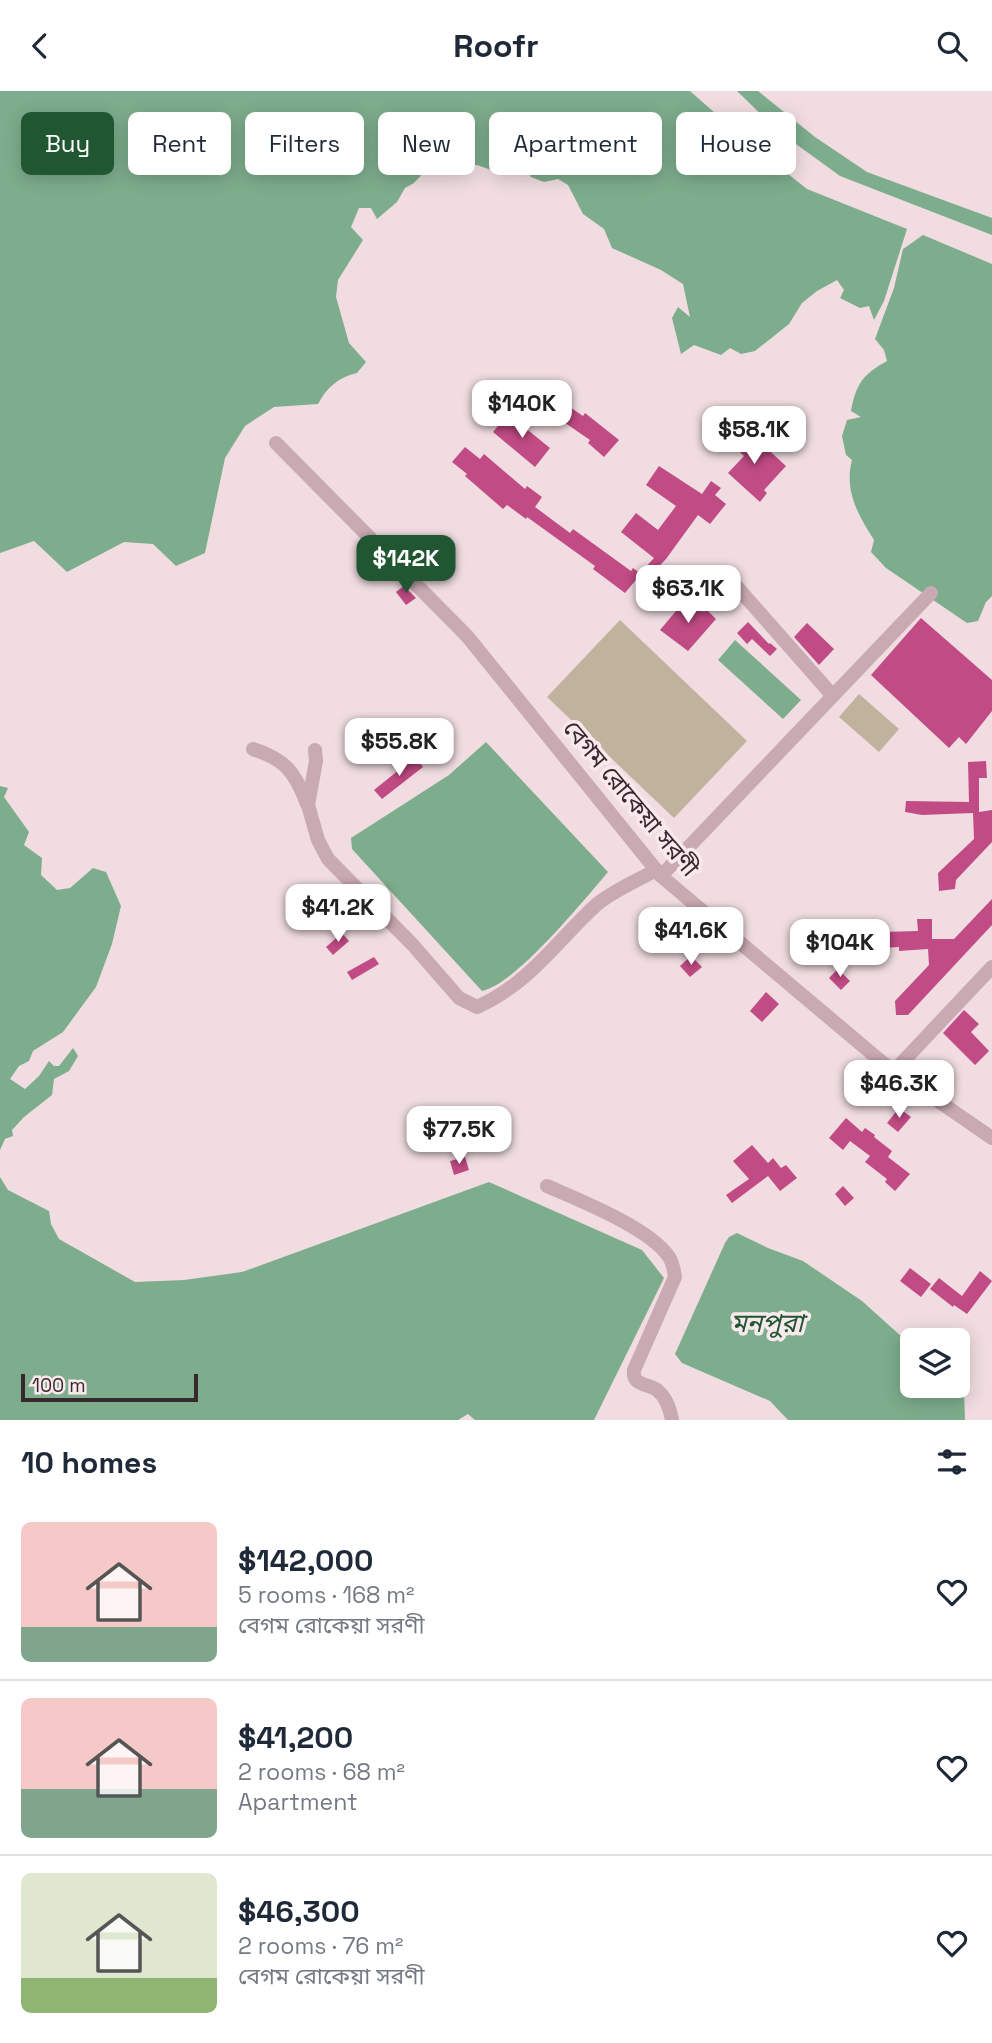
<!DOCTYPE html>
<meta charset="utf-8">
<style>
:root{--surface:#fff;--page:#f6f6f7;--text:#1f2937;--muted:#747a83;--line:#e0e1e3;--accent:#205632}
body{margin:0;font-family:"Space Grotesk","Noto Sans Bengali",sans-serif;background:var(--page);color:var(--text);height:100vh;display:flex;flex-direction:column;font-size:26px;white-space:nowrap}
*{box-sizing:border-box;margin:0}
p{font-size:23px;color:var(--muted)}
.icon{flex:none;width:38px;height:38px;fill:none;stroke:currentColor;stroke-width:2;stroke-linecap:round;stroke-linejoin:round}
.map{position:relative;height:1329px;overflow:hidden}
.drawer{display:flex;flex-direction:column;background:var(--surface);flex:1}
.drawer>*{flex:none}
.guide{position:absolute;left:21px;top:21px;width:950px;height:63px;display:flex;gap:14px}
.tools{position:absolute;left:900px;top:1237px;display:grid;gap:14px}
.tools a{display:grid;place-items:center;width:70px;height:70px;border-radius:10px;background:var(--surface);box-shadow:0 4px 18px #0003;font-size:35px}
.scale{position:absolute;left:21px;bottom:18px;width:177px;box-sizing:border-box;padding-left:7px;border:4px solid #36292e;border-top:0;font-size:19px;line-height:24px;white-space:nowrap;color:#36292e;-webkit-text-stroke:5px #f9e9ec;paint-order:stroke}
.price{position:absolute;translate:-50% -60px;padding:0 16px;border-radius:14px;background:#fff;color:#222;font-size:23px;line-height:46px;filter:drop-shadow(0 2px 4px #0008)}
.price::after{content:'';position:absolute;left:50%;top:42px;width:21px;height:16px;margin-left:-10px;background:inherit;clip-path:polygon(0 0,100% 0,50% 100%)}
.price.current{background:var(--accent);color:#fff}
ul{padding:0;list-style:none}
li{display:flex;align-items:center;gap:21px;height:175px;padding:0 21px}
li+li{border-top:2px solid var(--line)}
li span{display:grid;place-items:center;flex:none;width:196px;height:140px;border-radius:10px;color:#555}
li>.icon{margin-inline-start:auto}
span .icon{width:84px;height:84px;fill:#fffc;stroke-width:1}
li b{font-size:30px}
h2{display:flex;justify-content:space-between;align-items:center;height:84px;padding:0 21px;font-size:30px}
.tag{padding:0 24px;border-radius:10px;background:var(--surface);box-shadow:0 4px 18px #0003;font-size:24px;line-height:63px}
.tag.current{background:var(--accent);color:#fff}
header{display:flex;justify-content:space-between;align-items:center;height:91px;padding:0 21px;background:var(--surface);font-size:32px;font-weight:700}
.map>svg:first-child{display:block}
</style>
<header><svg class="icon" aria-label="back" viewBox="0 0 24 24"><path d="M15 5l-7 7 7 7"/></svg>Roofr<svg class="icon" aria-label="search" viewBox="0 0 24 24"><circle cx="10" cy="10" r="6"/><path d="M15 15l6 6"/></svg></header>
<div class="map">
<svg width="992" height="1329" viewBox="0 0 992 1329">
<rect width="100%" height="100%" fill="#f1dde1"/>
<g fill="#c0b29d">
<polygon points="620,529 747,650 674,727 547,606"/>
<polygon points="859,603 899,638 879,661 839,626"/>
</g>
<g fill="#7dad8c">
<path d="M 0,0 L 690,0 L 749,52 L 807,98 L 907,138 L 884,210 L 874,229 L 869,215 L 860,217 L 840,207 L 844,199 L 837,189 L 817,200 L 802,212 L 789,233 L 755,260 L 741,263 L 730,257 L 721,264 L 694,254 L 681,263 L 672,227 L 678,216 L 690,226 L 683,193 L 661,179 L 612,157 L 604,138 L 583,123 L 568,94 L 558,88 L 544,91 L 531,86 L 528,80 L 521,76 L 519,68 L 524,54 L 514,50 L 514,70 L 500,82 L 477,74 L 467,77 L 457,71 L 425,80 L 414,92 L 405,97 L 397,111 L 377,128 L 371,117 L 359,117 L 351,136 L 363,149 L 338,189 L 336,206 L 349,252 L 366,271 L 357,282 C 339,286 327,296 318,313 L 274,316 L 245,335 L 225,367 L 205,462 L 176,475 L 153,453 L 124,451 L 67,481 L 34,450 L 0,462 Z"/>
<polygon points="737,0 758,0 815,46 867,81 992,127 992,144 840,85 778,40"/>
<path d="M 923,144 L 992,173 L 992,505 L 986,511 L 978,530 L 967,532 L 886,477 L 871,461 L 874,449 C 858,424 844,400 852,369 L 846,364 L 842,345 L 847,329 L 861,326 L 851,320 C 856,293 863,283 887,270 L 884,259 L 875,248 L 894,197 L 903,158 Z"/>
<polygon points="735,549 801,609 783,628 718,569"/>
<path d="M 486,651 L 608,781 C 584,809 515,894 482,900 L 352,758 L 351,747 L 449,684 Z"/>
<polygon points="0,695 8,697 4,706 29,741 24,754 42,767 41,784 57,799 70,797 93,777 106,781 121,815 112,853 96,896 63,941 33,960 29,970 19,975 10,988 25,998 39,985 49,970 54,975 59,975 73,957 78,965 69,980 54,988 52,1004 24,1026 12,1039 13,1045 5,1048 0,1059"/>
<polygon points="0,1086 8,1099 49,1120 51,1133 59,1148 135,1191 184,1189 242,1181 489,1091 642,1159 664,1187 594,1329 475,1329 468,1323 458,1329 0,1329"/>
<polygon points="737,1142 768,1157 803,1170 862,1210 912,1255 912,1295 957,1295 964,1301 965,1329 788,1329 770,1310 682,1272 675,1263 725,1152 729,1146"/>
</g>
<g fill="#c14b84">
<polygon points="536,293 583,325 585,322 619,349 604,366 588,352 590,349 527,306"/>
<polygon points="508,323 550,357 535,376 493,341"/>
<polygon points="732,335 754,361 762,353 786,375 764,399 767,402 760,411 728,382 744,365 722,344"/>
<polygon points="465,356 480,368 484,363 525,398 527,395 542,406 535,416 570,442 573,438 631,480 633,477 641,483 625,502 593,478 595,475 527,426 526,428 507,414 503,418 465,385 467,383 452,371"/>
<polygon points="659,375 702,403 711,390 721,397 715,404 726,413 710,433 698,424 666,468 650,485 643,479 654,467 621,441 636,422 658,439 676,415 646,394"/>
<polygon points="404,495 416,507 406,514 396,501"/>
<polygon points="687,507 704,521 706,518 716,528 688,560 660,539"/>
<polygon points="921,527 992,589 992,620 966,653 959,646 949,657 871,584"/>
<polygon points="748,531 769,553 770,552 777,558 770,565 752,548 747,553 737,542"/>
<polygon points="807,532 834,558 819,574 794,546"/>
<polygon points="415,666 423,676 382,708 374,699"/>
<polygon points="986,670 987,687 979,687 979,721 992,719 992,751 956,789 955,798 939,800 938,782 974,748 973,722 922,724 905,721 906,710 969,711 968,671"/>
<polygon points="992,808 992,834 908,924 896,924 895,910 929,874 928,858 899,860 899,856 881,857 881,841 918,840 917,828 932,828 932,848 954,848"/>
<polygon points="342,842 349,850 333,864 326,856"/>
<polygon points="691,865 702,876 690,886 680,875"/>
<polygon points="374,866 379,873 352,889 347,881"/>
<polygon points="838,878 850,890 841,899 829,887"/>
<polygon points="766,901 779,913 762,931 750,920"/>
<polygon points="964,919 979,933 971,941 989,960 975,974 943,942"/>
<polygon points="899,1017 911,1026 898,1041 887,1032"/>
<polygon points="846,1027 862,1041 865,1037 875,1044 874,1046 892,1060 888,1066 910,1083 895,1100 885,1091 887,1088 865,1071 870,1065 850,1050 843,1059 829,1047"/>
<polygon points="752,1054 768,1072 773,1067 781,1077 786,1074 797,1087 780,1100 768,1085 732,1112 726,1104 749,1088 733,1070"/>
<polygon points="465,1066 469,1079 454,1084 450,1070"/>
<polygon points="843,1095 854,1107 845,1115 835,1103"/>
<polygon points="910,1177 931,1193 921,1206 900,1190"/>
<polygon points="980,1180 992,1190 967,1223 954,1214 953,1216 930,1198 939,1187 962,1205"/>
</g>
<g fill="none" stroke-linecap="round" stroke-linejoin="round">
<g stroke="#c9a9b2" stroke-width="14">
<polyline points="276,352 467,545 661,785 883,972 992,1047"/>
<polyline points="729,487 833,605"/>
<path d="M 253,658 C 286,669 295,681 307,713"/>
<path d="M 315,659 L 316,670 L 308,714 L 318,749 L 328,768 L 412,853 L 459,907 L 477,916 C 530,892 554,853 595,815 C 612,800 637,790 656,779"/>
<polyline points="661,785 931,502"/>
<polyline points="895,979 992,876"/>
<path d="M 547,1095 C 579,1109 650,1137 669,1166 C 673,1172 674,1179 675,1186 L 634,1279 C 632,1295 647,1292 657,1299 C 666,1306 670,1318 672,1329"/>
</g>
</g>
<g text-anchor="middle" dominant-baseline="central" stroke-width="7" stroke-linejoin="round" paint-order="stroke">
<g font-size="24" fill="#36292e" stroke="#f9e9ec">
<text transform="translate(631 707) rotate(50)">বেগম রোকেয়া সরণী</text>
</g>
<g font-size="26" font-style="italic" fill="#205632" stroke="#f9e9ec">
<text x="767" y="1232">মনপুরা</text>
</g>
</g>
</svg>
<div class="tools">
<a><svg class="icon" aria-label="layers" viewBox="0 0 24 24"><path d="M12 4l9 5-9 5-9-5zM3 14l9 5 9-5"/></svg></a>
</div>
<div class="scale">100 m</div>
<b class="price" style="left:522px;top:349px">$140K</b>
<b class="price" style="left:754px;top:375px">$58.1K</b>
<b class="price current" style="left:406px;top:504px">$142K</b>
<b class="price" style="left:688px;top:534px">$63.1K</b>
<b class="price" style="left:399px;top:687px">$55.8K</b>
<b class="price" style="left:338px;top:853px">$41.2K</b>
<b class="price" style="left:691px;top:876px">$41.6K</b>
<b class="price" style="left:840px;top:888px">$104K</b>
<b class="price" style="left:899px;top:1029px">$46.3K</b>
<b class="price" style="left:459px;top:1075px">$77.5K</b>
<div class="guide">
<a class="tag current">Buy</a>
<a class="tag">Rent</a>
<a class="tag">Filters</a>
<a class="tag">New</a>
<a class="tag">Apartment</a>
<a class="tag">House</a>
</div>
</div>
<section class="drawer">
<h2>10 homes<svg class="icon" aria-label="filters" viewBox="0 0 24 24"><path d="M4 7h16M4 17h16"/><circle cx="9" cy="7" r="2"/><circle cx="15" cy="17" r="2"/></svg></h2>
<ul>
<li><span style="background:linear-gradient(#f6c9c9 75%,#7fa58c 0)"><svg class="icon" aria-label="home" viewBox="0 0 24 24"><path d="M3 11l9-7 9 7M6 9v11h12V9"/></svg></span><div><b>$142,000</b><p>5 rooms · 168 m²</p><p>বেগম রোকেয়া সরণী</p></div><svg class="icon" aria-label="heart" viewBox="0 0 24 24"><path d="M12 20l-8-8c-3-5 5-10 8-4 3-6 11-1 8 4z"/></svg></li>
<li><span style="background:linear-gradient(#f6c9c9 65%,#7fa58c 0)"><svg class="icon" aria-label="home" viewBox="0 0 24 24"><path d="M3 11l9-7 9 7M6 9v11h12V9"/></svg></span><div><b>$41,200</b><p>2 rooms · 68 m²</p><p>Apartment</p></div><svg class="icon" aria-label="heart" viewBox="0 0 24 24"><path d="M12 20l-8-8c-3-5 5-10 8-4 3-6 11-1 8 4z"/></svg></li>
<li><span style="background:linear-gradient(#dfe7d0 75%,#8fb573 0)"><svg class="icon" aria-label="home" viewBox="0 0 24 24"><path d="M3 11l9-7 9 7M6 9v11h12V9"/></svg></span><div><b>$46,300</b><p>2 rooms · 76 m²</p><p>বেগম রোকেয়া সরণী</p></div><svg class="icon" aria-label="heart" viewBox="0 0 24 24"><path d="M12 20l-8-8c-3-5 5-10 8-4 3-6 11-1 8 4z"/></svg></li>
</ul>
</section>
